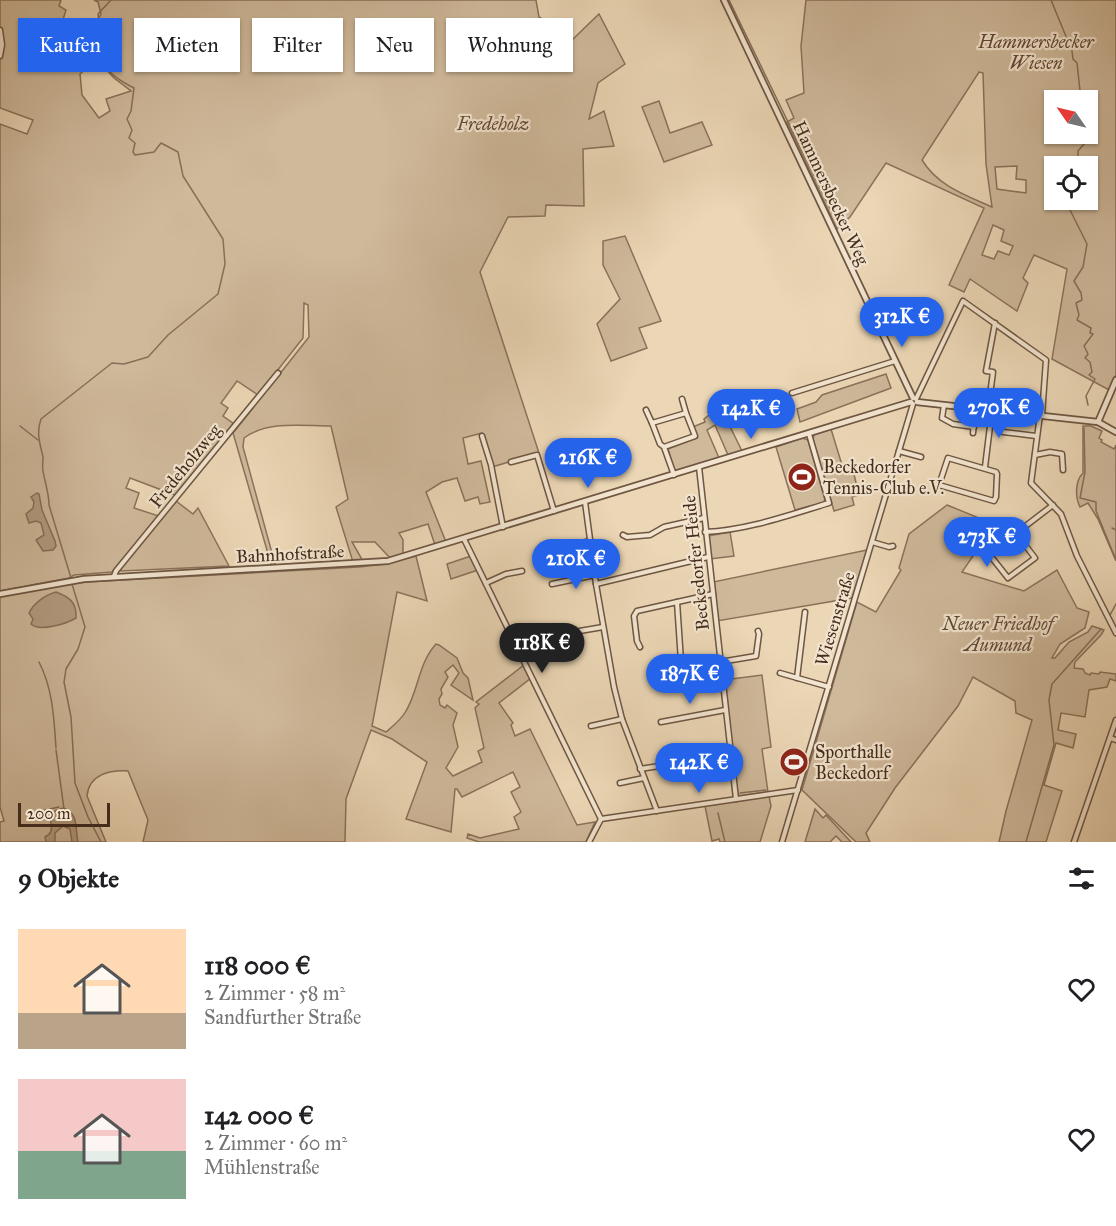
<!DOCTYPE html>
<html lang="de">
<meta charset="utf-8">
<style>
:root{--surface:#fff;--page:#f6f6f6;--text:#202124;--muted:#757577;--accent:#2563eb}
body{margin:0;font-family:"IM FELL Great Primer",serif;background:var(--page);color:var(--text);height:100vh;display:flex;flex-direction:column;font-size:22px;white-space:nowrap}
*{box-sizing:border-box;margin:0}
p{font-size:20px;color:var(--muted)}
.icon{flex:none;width:33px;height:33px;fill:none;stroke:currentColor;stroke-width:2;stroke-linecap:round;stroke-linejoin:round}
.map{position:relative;height:842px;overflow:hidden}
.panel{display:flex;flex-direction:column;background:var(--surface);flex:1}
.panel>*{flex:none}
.top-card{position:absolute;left:18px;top:18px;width:600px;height:54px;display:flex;gap:12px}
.needle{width:39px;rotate:304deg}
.tools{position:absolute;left:1044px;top:90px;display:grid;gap:12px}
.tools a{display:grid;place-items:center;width:54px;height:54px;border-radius:0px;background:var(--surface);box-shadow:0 2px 4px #0004;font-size:30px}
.scale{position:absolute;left:18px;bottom:15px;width:92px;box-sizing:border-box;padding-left:6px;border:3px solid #452c1b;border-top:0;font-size:16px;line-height:21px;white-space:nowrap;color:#452c1b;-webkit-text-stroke:4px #f2e4cf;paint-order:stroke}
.price{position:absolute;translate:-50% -51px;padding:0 14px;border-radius:21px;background:var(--accent);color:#fff;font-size:20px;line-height:39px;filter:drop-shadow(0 2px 3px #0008)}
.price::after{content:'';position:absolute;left:50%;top:36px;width:18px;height:14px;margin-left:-9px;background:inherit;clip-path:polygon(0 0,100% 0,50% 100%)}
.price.selected{background:#222;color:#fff}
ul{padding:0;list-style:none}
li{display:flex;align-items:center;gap:18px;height:150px;padding:0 18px}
li span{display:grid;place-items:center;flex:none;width:168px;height:120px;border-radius:0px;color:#555}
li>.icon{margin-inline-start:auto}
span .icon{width:72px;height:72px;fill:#fffc;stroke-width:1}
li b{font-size:26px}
h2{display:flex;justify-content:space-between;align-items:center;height:72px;padding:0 18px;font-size:26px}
.chip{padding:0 21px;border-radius:0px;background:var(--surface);box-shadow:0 2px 4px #0004;font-size:21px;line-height:54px}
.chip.selected{background:var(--accent);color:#fff}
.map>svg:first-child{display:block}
</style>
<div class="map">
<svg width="1116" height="842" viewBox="0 0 1116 842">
<rect width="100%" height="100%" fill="#ebd6b5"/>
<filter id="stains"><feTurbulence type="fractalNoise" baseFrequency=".00333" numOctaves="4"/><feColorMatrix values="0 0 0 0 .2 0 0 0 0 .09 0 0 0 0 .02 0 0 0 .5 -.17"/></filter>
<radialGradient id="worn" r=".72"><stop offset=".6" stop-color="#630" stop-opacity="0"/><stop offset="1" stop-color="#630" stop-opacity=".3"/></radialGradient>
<g fill="#cfb99b" stroke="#8a725b" stroke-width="1.5" fill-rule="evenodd">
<path d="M 0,0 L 61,0 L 59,6 L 66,10 L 61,26 L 43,24 L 42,38 L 47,38 L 47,43 L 63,45 L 76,44 L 81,34 L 97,30 L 95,24 L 101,14 L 98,2 L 94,0 L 536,0 L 539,17 L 573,39 L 599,14 L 625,64 L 598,83 L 589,119 L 604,111 L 614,146 L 583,149 L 584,206 L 546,205 L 545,216 L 508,217 L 480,272 L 539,453 L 492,467 L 482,433 L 463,438 L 468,464 L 481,461 L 490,502 L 480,504 L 478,497 L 465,501 L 457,478 L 442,482 L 426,492 L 446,542 L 435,545 L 428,524 L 399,533 L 403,540 L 403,555 L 390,558 L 375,542 L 352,542 L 363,561 L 353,562 L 336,507 L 348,499 L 331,426 C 303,426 268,420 244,438 L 243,447 L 275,564 L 271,564 L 233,433 L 309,337 L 308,305 L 304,303 L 303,338 L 258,395 L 237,381 L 221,403 L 228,408 L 223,416 L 234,424 L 175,495 L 130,478 L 126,488 L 139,493 L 134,508 L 159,516 L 112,572 L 74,575 L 69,578 L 0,591 L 0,124 L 27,134 L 33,120 L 0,108 ZM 102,65 L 114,78 L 131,91 L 106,99 L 110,111 L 99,118 L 82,95 L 80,74 L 89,66 L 97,69 Z"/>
<path d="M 806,0 L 1116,0 L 1116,375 L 1109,390 L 1052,359 L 1067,269 L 1034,255 L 1023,278 L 1028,283 L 1017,311 L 970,279 L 964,292 L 949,285 L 984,208 L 886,163 L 850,217 L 837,229 L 787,122 L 794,118 L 786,100 L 804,93 L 801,46 ZM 979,72 L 983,73 L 986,164 L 992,207 C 965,195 938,186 922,160 ZM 1054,100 L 1088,100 L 1088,134 L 1054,134 ZM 1017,166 L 1016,179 L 1026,180 L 1026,193 L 997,189 L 995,167 ZM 1054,166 L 1088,166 L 1088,200 L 1054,200 ZM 993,225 L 1004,230 L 1001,241 L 1013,246 L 1009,255 L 998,251 L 994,259 L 982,255 Z"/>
<polygon points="659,101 670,133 702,122 712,145 664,162 642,107"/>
<polygon points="625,236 661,321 639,328 647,348 611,361 597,324 620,299 603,265 603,241"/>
<polygon points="886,374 891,388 800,422 797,409 816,402 822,395"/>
<polygon points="720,406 742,451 728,455 715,425 707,430 719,458 675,472 668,449 697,438 693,427 705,422 704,419 709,415 708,412"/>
<path d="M 1083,426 L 1091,426 L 1102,431 L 1099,438 L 1102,440 L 1101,442 L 1114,449 L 1116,445 L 1116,561 L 1098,519 L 1088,503 L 1080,507 C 1075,497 1075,481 1083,473 Z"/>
<polygon points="831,429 842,465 851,462 859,495 852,497 854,505 834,511 813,439 814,435"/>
<polygon points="802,438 808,440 825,500 822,503 795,510 776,447"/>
<polygon points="176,501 193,514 198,508 229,566 121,571 121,567"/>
<polygon points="947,505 984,520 990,531 962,572 1024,591 1057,570 1077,608 1089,612 1085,628 1060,644 1052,658 1055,658 1069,642 1088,632 1092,626 1104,630 1101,635 1075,662 1074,668 1083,669 1085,673 1090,675 1091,673 1099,674 1100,672 1116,674 1116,681 1110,679 1107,687 1089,690 1085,717 1061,713 1058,730 1076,734 1073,748 1056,743 1044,785 1062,791 1046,842 999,842 1006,811 1032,720 1016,713 1015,701 973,677 958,706 895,788 866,833 870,842 856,842 802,790 857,602 876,612 901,570 899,568 909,534"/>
<polygon points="730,532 734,556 710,559 708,536"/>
<polygon points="867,550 852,598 717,621 713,582"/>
<path d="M 416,556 L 427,601 L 397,592 L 372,726 L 386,732 C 393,726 401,720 406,711 C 419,689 418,664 436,644 L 439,645 L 457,658 L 463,673 L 468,678 L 473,700 L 451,685 L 459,673 L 453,665 L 445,672 L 448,677 L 441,689 L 442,694 L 439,699 L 440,705 L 445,708 L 447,705 L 457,713 L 453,725 L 458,747 L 446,768 L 453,776 L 482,762 L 478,751 L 484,748 L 475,708 L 479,704 L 476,702 L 524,665 L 531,678 L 499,703 L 513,723 L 511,725 L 515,736 L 530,729 L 577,825 L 595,822 L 586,842 L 479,842 L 467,838 L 468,834 L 480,838 L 519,829 L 514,817 L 521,812 L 511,792 L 520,787 L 513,772 L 462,797 L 457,789 L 455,789 L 451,832 L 406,819 L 427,762 L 392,739 L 371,730 L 346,799 L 345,842 L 143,842 L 148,820 L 128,771 C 110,770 89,774 87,796 L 106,842 L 0,842 L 0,822 L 4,821 L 0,807 L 0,595 L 85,582 L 359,567 L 385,564 Z"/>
<polygon points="471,556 478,570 451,579 447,564"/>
<polygon points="762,675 771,747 762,749 768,792 740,796 736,793 724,680"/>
<polygon points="769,796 771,806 760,842 720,842 719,839 712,841 705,806"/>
<polygon points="815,809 823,818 826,815 851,842 842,842 836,836 830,842 805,842"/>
</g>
<g fill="#b39c81" stroke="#876f58" stroke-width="1.5">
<polygon points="37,493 39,494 42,510 55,541 56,546 53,550 43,551 36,540 44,535 41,523 36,521 29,523 26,514 33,508 34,502 31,497"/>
<path d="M 56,592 C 69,597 77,602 76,618 C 66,624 39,632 31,624 L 33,619 L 29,613 C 34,603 45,595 56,592 Z"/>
<path d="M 63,808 C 79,813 75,829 78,842 L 72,842 L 70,829 L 63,826 L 55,833 L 55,842 L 46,842 L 45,837 C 56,831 49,826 51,815 L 55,811 Z"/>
</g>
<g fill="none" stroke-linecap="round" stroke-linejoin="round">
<g stroke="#876f58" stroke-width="1.5">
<polyline points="729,0 835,219"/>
<polyline points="1051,0 1072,51 1073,59 1077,63 1081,100"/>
<polyline points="1078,166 1078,151 1084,144 1084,134"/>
<polyline points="1071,200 1068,206 1087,244 1083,267 1074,281 1081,293 1082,300 1076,303 1079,315 1077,320 1091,328 1090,333 1093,334 1084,346 1088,354 1085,358 1090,362 1092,372 1089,375 1095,379 1086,396 1088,405"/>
<polyline points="20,426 38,440"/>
<polyline points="1084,428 1085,472 1080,498 1096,502 1096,511 1116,560"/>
<polyline points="1112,528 1116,530"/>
<path d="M 71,578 L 49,505 C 49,493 45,483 43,471 C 42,467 43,462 43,457 C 40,444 36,433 41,419 L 112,363 L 124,364 L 148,357 L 168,335 L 218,294 L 225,264 L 223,239 L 183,176 L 178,152 L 161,143 L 154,152 L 135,155 L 133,152 L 135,143 L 129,138 L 132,130 L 127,119 L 131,111 L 134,88 C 91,67 104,54 98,14 L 111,0"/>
<polyline points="72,584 85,627 78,649 66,669 64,682 71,717 75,783 88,817 101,842"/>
<polyline points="1110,615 1116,604"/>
<path d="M 39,662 C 53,689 54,719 56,748"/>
<polyline points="56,750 64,809"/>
<polyline points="740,793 766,790"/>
<polyline points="36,812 59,807"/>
<polyline points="718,813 725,842"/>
<polyline points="1026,842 1054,745 1049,700 1052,684 1101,629"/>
</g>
<g stroke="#6e5642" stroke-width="7">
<g id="minor">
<polyline points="0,30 2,45 0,56"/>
<polyline points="792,393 895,361"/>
<polyline points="682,399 686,413"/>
<polyline points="916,399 963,301 1046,360 1042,415"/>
<polyline points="944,405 942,418 953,424 974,427"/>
<polyline points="646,410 652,423"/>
<polyline points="988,410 993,372 986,371 995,323"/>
<polyline points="1040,415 1031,483 1061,514 1077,556 1116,633"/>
<polyline points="1003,432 1036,436"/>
<polyline points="973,433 974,422"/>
<polyline points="482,436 491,465 503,527"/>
<polyline points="664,447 660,444 652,423 686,413 695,436 664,447 674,475"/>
<polyline points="899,451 921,457"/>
<polyline points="1035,455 1050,452 1062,454 1063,470"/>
<polygon points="948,458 996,472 997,474 996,497 994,501 939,485"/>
<polyline points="511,462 537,455 554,511"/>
<polyline points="699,467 736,799"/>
<polyline points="985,467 992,410"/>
<polyline points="888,487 910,492"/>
<polyline points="585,502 596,584 614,687 622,719 657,811"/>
<path d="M 705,532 C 748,530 789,515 829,503 L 809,434"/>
<polyline points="1016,533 1035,558 1008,578 989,554 1053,505"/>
<polyline points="623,535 627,537 650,535 664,527 704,518"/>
<polyline points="464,539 601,819"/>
<polyline points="872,542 889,547 893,546"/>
<polyline points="562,551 565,547 590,541"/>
<polyline points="114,576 116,571 278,373"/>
<polyline points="486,583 506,574 522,571"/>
<polyline points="552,584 595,575"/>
<polyline points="596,584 708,557"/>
<polyline points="515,642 603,627"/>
<polyline points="640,647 637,641 634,616 637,611 713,594"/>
<polyline points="720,662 756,656 759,634 758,631"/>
<polyline points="780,673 829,687"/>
<polyline points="797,678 805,612"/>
<polyline points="656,682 681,678 682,676 677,602"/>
<polyline points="661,722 725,710"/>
<polyline points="591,726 622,719"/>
<polyline points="1110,738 1116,740"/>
<polyline points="640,769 729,755"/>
<polyline points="620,783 644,778"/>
<polyline points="601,819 798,790"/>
<polyline points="589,842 601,819"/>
<polyline points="782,842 913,404"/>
<polyline points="1074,842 1116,720"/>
</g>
</g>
<g stroke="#6e5642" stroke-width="8">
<g id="tertiary">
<polyline points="724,0 913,398"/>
<polyline points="917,402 1098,422 1116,432"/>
<polyline points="1098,422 1116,380"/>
<polyline points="0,594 84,579 388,561 911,402"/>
</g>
</g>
<use href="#minor" stroke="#f2e4cf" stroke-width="4"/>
<use href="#tertiary" stroke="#f2e4cf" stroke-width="4.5"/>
</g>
<defs>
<g id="stadium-disc" transform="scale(1.5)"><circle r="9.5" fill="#8f2418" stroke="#f2e4cf"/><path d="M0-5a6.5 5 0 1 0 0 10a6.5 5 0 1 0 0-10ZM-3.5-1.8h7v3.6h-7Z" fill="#fff"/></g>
</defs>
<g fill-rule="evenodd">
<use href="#stadium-disc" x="802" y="477"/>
<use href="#stadium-disc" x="794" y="762"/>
</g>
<g text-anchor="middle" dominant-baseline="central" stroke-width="4.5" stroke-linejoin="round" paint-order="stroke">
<g font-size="18" font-style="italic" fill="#614835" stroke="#f2e4cf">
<text x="1036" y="42">Hammersbecker<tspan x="1036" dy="21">Wiesen</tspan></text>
<text x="493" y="124">Fredeholz</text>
<text x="998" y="624">Neuer Friedhof<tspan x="998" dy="21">Aumund</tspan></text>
</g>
<g font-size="18" fill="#452c1b" stroke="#f2e4cf">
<text transform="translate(831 193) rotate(65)">Hammersbecker Weg</text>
<text transform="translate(185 466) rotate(-51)">Fredeholzweg</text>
<text transform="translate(290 554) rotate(-3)">Bahnhofstraße</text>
<text transform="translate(696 563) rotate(-96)">Beckedorfer Heide</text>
<text transform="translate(835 619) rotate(-73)">Wiesenstraße</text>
</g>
<g font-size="18" fill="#452c1b" stroke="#f2e4cf" text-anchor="start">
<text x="823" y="467">Beckedorfer<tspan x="823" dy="21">Tennis-Club e.V.</tspan></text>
<text x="815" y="752">Sporthalle<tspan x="815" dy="21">Beckedorf</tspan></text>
</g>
</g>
<rect width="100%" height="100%" filter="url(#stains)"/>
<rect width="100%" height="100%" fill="url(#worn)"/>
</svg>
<div class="tools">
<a><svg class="needle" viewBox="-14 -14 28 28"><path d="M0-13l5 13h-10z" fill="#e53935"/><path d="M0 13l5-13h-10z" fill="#757577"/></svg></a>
<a><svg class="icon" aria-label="locate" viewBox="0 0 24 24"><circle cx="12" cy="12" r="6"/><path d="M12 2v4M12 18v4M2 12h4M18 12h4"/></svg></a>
</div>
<div class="scale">200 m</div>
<b class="price" style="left:902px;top:348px">312K €</b>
<b class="price" style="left:999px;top:439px">270K €</b>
<b class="price" style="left:751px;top:440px">142K €</b>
<b class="price" style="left:588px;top:489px">216K €</b>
<b class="price" style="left:987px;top:568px">273K €</b>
<b class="price" style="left:576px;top:590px">210K €</b>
<b class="price selected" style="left:542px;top:674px">118K €</b>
<b class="price" style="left:690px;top:705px">187K €</b>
<b class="price" style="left:699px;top:794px">142K €</b>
<div class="top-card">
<a class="chip selected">Kaufen</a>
<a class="chip">Mieten</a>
<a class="chip">Filter</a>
<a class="chip">Neu</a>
<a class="chip">Wohnung</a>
</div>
</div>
<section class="panel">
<h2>9 Objekte<svg class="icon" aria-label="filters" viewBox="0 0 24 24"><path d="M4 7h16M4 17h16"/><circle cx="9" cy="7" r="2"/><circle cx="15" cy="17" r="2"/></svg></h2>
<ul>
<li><span style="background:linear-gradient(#ffd9b3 70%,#b9a48a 0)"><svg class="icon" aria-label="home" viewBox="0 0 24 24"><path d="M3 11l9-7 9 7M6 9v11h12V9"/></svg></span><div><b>118 000 €</b><p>2 Zimmer · 58 m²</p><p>Sandfurther Straße</p></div><svg class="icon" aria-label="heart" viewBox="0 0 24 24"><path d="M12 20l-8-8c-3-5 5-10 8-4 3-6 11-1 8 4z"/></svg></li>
<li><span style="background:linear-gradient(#f6c9c9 60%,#7fa58c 0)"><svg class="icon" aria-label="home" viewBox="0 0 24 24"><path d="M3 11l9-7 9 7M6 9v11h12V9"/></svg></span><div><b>142 000 €</b><p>2 Zimmer · 60 m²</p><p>Mühlenstraße</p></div><svg class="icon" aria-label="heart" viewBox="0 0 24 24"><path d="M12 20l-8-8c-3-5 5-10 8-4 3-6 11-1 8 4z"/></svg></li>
</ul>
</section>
